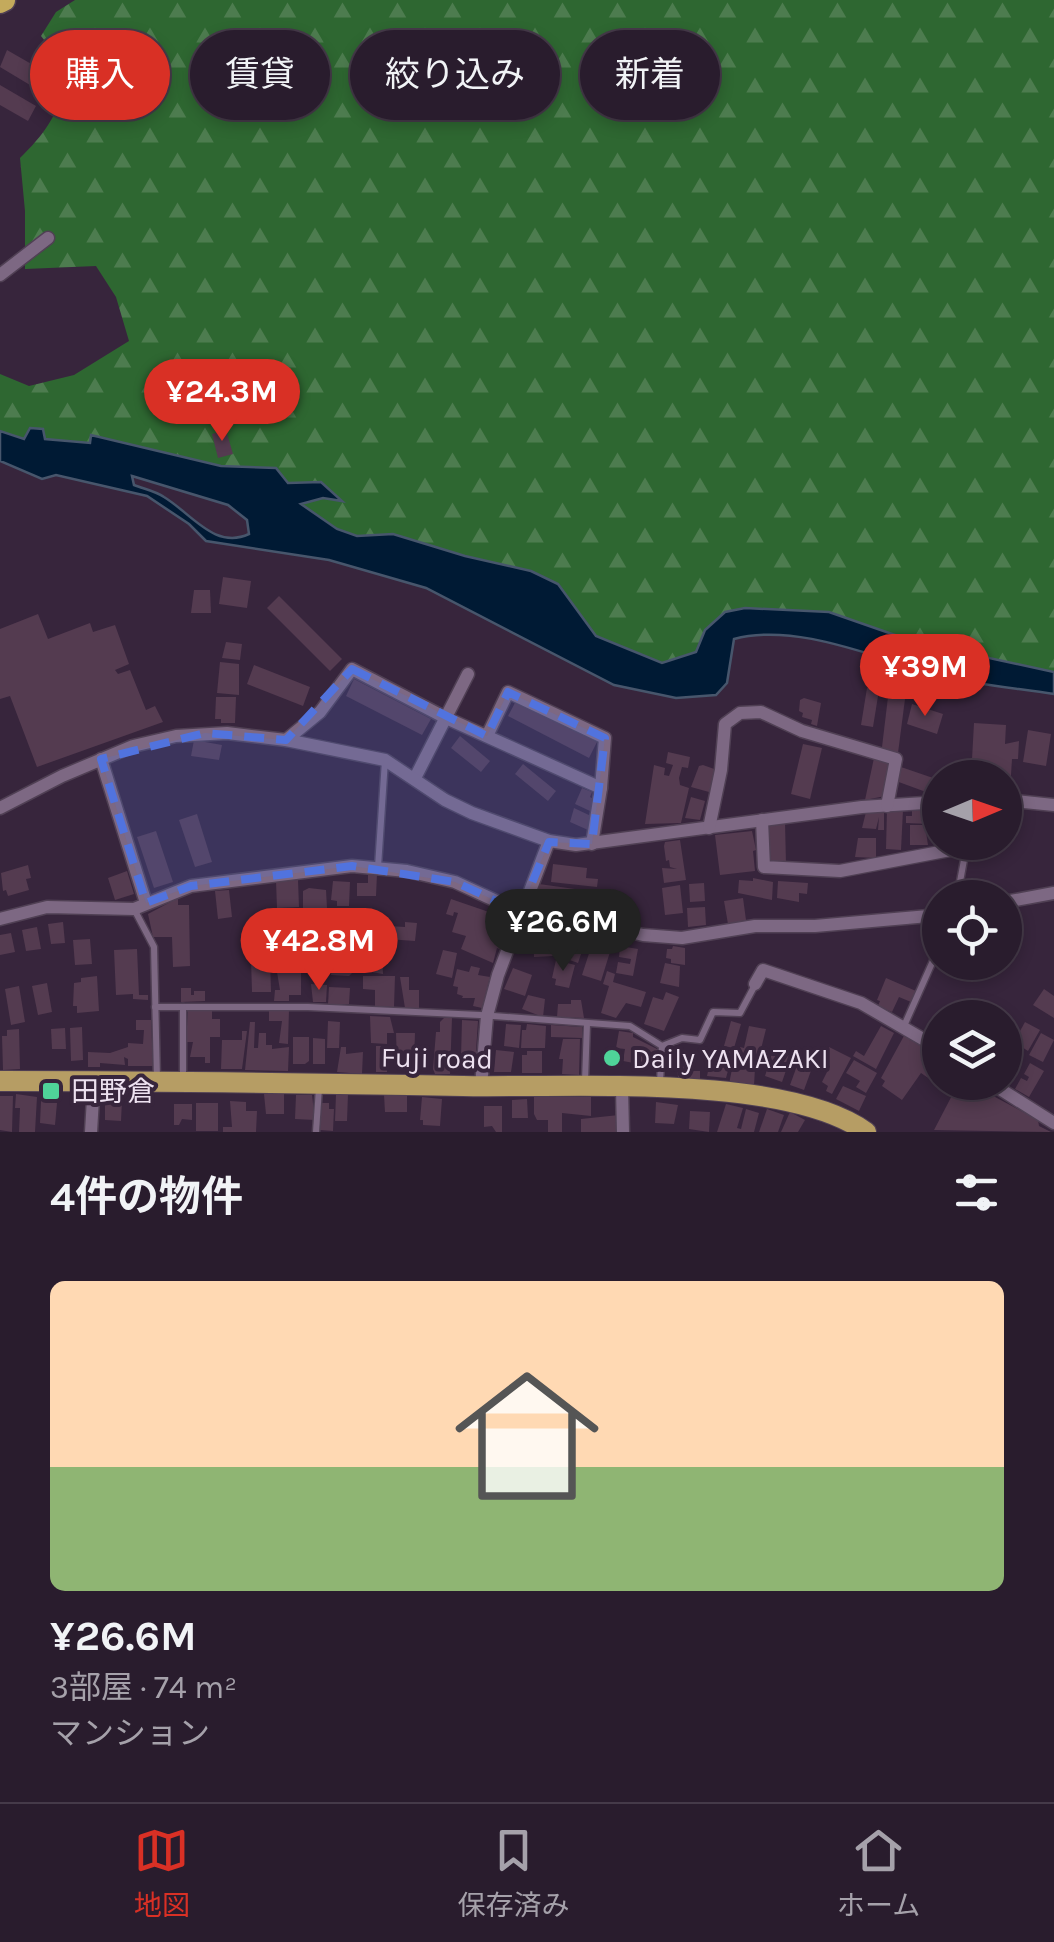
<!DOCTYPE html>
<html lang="ja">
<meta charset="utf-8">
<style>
:root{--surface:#291c2d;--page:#312535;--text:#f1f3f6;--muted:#a5a1aa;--line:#453a49;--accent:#d93025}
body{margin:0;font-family:Karla,"Noto Sans JP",sans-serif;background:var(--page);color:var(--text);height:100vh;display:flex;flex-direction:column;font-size:38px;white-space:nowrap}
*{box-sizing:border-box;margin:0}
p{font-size:32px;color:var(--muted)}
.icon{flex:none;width:55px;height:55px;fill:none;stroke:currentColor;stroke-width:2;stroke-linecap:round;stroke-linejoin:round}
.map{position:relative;height:1132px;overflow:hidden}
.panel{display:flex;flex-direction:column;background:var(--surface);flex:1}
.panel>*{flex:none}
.banner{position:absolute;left:30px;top:30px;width:995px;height:90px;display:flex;gap:20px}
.needle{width:65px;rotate:88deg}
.buttons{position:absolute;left:922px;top:760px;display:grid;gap:20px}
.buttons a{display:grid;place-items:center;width:100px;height:100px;border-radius:50%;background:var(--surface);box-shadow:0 5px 15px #0003,0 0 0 2px var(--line);font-size:50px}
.price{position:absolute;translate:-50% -85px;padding:0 22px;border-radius:35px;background:var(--accent);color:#fff;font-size:32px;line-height:65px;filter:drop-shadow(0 2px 5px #0008)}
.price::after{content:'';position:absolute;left:50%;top:60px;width:30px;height:22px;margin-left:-15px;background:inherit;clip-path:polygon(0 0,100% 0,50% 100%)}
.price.active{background:#222;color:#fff}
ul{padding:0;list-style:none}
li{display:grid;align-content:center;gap:20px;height:530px;padding:0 50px}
li span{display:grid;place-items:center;height:310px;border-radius:15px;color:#555}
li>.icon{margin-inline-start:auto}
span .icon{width:180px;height:180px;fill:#fffc;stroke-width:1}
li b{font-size:42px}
h2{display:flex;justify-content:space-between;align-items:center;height:120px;padding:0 50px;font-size:42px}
.tag{padding:0 35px;border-radius:45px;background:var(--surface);box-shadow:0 5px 15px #0003,0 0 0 2px var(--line);font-size:35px;line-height:90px}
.tag.active{background:var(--accent);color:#fff}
.menu{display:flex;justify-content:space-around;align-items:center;height:140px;border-top:2px solid var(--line);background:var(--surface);font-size:28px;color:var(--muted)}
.menu a{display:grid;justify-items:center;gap:5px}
.menu .active{color:var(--accent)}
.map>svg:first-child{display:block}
</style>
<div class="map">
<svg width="1054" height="1132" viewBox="0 0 1054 1132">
<defs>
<pattern id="forest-firs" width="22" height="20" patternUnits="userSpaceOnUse" patternTransform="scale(2.5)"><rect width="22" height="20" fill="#2e6731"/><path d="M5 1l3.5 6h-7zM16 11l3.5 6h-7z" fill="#4d7c4f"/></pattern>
</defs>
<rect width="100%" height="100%" fill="#37253c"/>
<path fill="url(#forest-firs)" d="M 75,0 L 1054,0 L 1054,672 L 915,642 L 829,612 L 745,608 L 725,612 L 705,630 L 696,653 L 662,663 L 596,636 L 558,584 L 531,571 L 465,556 L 393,534 L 357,536 L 337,529 L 300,503 L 323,498 L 340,501 L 321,482 L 288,483 L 276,468 L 221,466 L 92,435 L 90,443 L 44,439 L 29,428 L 24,440 L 0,431 L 0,374 L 29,386 L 74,375 L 129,341 L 116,297 L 96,266 L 25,269 L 25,211 L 20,158 C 46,133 70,102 60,64 C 57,54 47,44 41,36 L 56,12 Z"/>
<path fill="#001a34" stroke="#47566c" stroke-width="2.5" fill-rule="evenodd" d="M 30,428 L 43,429 L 45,439 L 90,443 L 91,435 L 221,466 L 276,468 L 288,483 L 321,482 L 342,501 L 323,498 L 301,504 L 337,529 L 357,536 L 393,534 L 465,556 L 531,571 L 558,584 L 596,636 L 662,663 L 696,652 L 705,630 L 725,612 L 745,608 L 829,612 L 915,642 L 1054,672 L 1054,694 C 1016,688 976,685 939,675 C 877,659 798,622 734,639 L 727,683 L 716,695 L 676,698 L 614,685 L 426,588 L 329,560 L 206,541 L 189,524 L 147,496 L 56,475 L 42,479 L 0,461 L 0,431 L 24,439 ZM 132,476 L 228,505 L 247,520 L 249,534 C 215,550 192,514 164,497 C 155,491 144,489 134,485 Z"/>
<g fill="#543b50">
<polygon points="7,50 54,77 45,94 0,67"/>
<polygon points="0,85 36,106 28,121 0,105"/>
<polygon points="226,430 233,454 218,458 212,434"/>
<polygon points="223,577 251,581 247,608 219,604"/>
<polygon points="194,590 210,590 211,613 191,613"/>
<polygon points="279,596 342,659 330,671 267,608"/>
<polygon points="38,614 48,639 90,623 93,632 115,625 129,664 115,670 118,674 130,670 146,710 155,706 163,722 37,767 10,696 0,699 0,629"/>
<polygon points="226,642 242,644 240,660 222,658"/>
<polygon points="220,662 239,664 239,695 217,693"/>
<polygon points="254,665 310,687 303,706 247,684"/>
<polygon points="354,679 431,719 422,735 346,696"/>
<polygon points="867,688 879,690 873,727 861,725"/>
<polygon points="216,697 236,697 235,723 221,723 221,719 215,719"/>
<polygon points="888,697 905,699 898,753 883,751 882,747"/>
<polygon points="804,698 821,703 817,726 811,724 812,720 802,717 803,713 799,711 800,700"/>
<polygon points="516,701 597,742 589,758 508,716"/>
<polygon points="912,704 943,714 937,734 907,724"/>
<polygon points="974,723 1006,725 1005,744 1019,741 1018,759 1012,759 1010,791 1005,791 1005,778 971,778"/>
<polygon points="1028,730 1051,734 1046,766 1023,762"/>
<polygon points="460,736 490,761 481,772 451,748"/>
<polygon points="194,740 222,745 219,760 191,756"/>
<polygon points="803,744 822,748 810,799 791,794"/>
<polygon points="668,752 690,757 688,768 682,767 679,778 680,785 689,788 681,823 645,824 654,765 665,768 664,775 669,776 673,765 666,763"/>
<polygon points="874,758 890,762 885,796 865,800"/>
<polygon points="523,764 556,791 548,801 515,774"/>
<polygon points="703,765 717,770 709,792 691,787 699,766"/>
<polygon points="901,767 936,779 932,788 928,787 926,792 896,781"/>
<polygon points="582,788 592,792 590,797 595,800 590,811 575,804"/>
<polygon points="691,797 705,801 700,820 685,818"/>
<polygon points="574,808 591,816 588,830 570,822"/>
<polygon points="929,808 929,824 906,823 906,816 912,816 912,809"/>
<polygon points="887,809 903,810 901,850 886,849"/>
<polygon points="879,811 884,811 884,830 878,830 879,817 876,829 862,828 866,812"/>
<polygon points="197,814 212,862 195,867 179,820"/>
<polygon points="785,822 786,864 768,861 769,824"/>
<polygon points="910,825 925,825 928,845 910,845"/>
<polygon points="156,831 173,882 154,888 137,837"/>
<polygon points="752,831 756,850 753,851 755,871 720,875 715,835"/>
<polygon points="858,838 876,838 876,858 855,857"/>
<polygon points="680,840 686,880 664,883 662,868 677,869 670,867 669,860 666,861 664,846 665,842"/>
<polygon points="553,864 587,868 586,878 598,879 597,887 551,882"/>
<polygon points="28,865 31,878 26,879 29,890 8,896 6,890 3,891 1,873"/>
<polygon points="127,871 134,894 115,900 108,878"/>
<polygon points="368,874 377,874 376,896 357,896 357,883 368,883"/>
<polygon points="753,878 773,882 772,900 738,893 739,880 753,881"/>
<polygon points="298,880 299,907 277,908 276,881"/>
<polygon points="333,881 350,882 349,906 337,906 337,901 331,900"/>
<polygon points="778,881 808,883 807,894 799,893 799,902 777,898"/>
<polygon points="704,883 705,901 690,902 689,884"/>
<polygon points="539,884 575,889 572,917 537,913 539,906 533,905"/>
<polygon points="680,885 683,913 665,915 662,888"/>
<polygon points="309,888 326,890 327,908 303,909 303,891"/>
<polygon points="229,890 232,917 218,919 215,891"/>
<polygon points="178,898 178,905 189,905 190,966 173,967 172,937 153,937 148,914"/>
<polygon points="743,898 746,920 728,924 724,901"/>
<polygon points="451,899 512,920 502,950 497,948 493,963 461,949 466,936 452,932 458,913 454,912 453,916 446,914"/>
<polygon points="705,907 706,925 688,927 687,908"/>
<polygon points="298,911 299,934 281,935 280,912"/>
<polygon points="63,922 65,943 51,944 48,924"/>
<polygon points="405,922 417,923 415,941 387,939 388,926 405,927"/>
<polygon points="37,927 41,949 26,951 22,930"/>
<polygon points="552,928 553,956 534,957 533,929"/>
<polygon points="11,933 15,952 0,955 0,935"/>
<polygon points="337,934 351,934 352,973 349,976 331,975 333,938 337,938"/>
<polygon points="361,934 378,934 381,937 383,974 365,971 365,960 360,954"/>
<polygon points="606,936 614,939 601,981 582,975 594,938 605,942"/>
<polygon points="571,937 585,942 578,963 564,958"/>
<polygon points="90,939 92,964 75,965 73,940"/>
<polygon points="271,941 287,941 287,952 279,961 272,961"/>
<polygon points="620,946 638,949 633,976 616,973 618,962 630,964 631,959 619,957"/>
<polygon points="673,946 685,948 685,965 671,963 671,959 666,958 667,949 672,949"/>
<polygon points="137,949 139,995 148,995 148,1000 133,999 133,994 116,995 114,950"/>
<polygon points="443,950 457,953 452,978 436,974"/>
<polygon points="270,959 271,992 252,992 251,960"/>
<polygon points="556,960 575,965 569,988 555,985 556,979 552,978"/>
<polygon points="665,963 680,966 679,987 660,983"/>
<polygon points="276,966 301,966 301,995 289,995 289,1001 274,1001 275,990 280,990"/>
<polygon points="471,966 480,968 478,975 490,977 482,1008 473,1006 475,998 462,998 463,996 457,994 458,987 453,986 457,969 469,972"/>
<polygon points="513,968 532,975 525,996 504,989"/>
<polygon points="607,971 615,974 613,982 646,992 641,1007 626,1003 616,1018 601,1013 609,986 603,984"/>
<polygon points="97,976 99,1011 77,1013 77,1006 73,1006 74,983 81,982 81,978"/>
<polygon points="363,976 395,976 394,1007 375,1006 375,990 363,989"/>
<polygon points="400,977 409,977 409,990 419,990 419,1008 405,1008"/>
<polygon points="886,978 916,991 911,1002 899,997 892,1012 878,1006 880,1001 877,1000"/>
<polygon points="47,983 52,1012 38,1015 32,986"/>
<polygon points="311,984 327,985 326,1002 313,1002"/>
<polygon points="19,986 25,1022 11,1025 5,989"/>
<polygon points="329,987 350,988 349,1004 328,1004"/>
<polygon points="181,988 191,988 191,995 194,995 194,991 205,991 205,1001 181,1002"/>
<polygon points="1044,989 1054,996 1054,1018 1033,1005"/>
<polygon points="666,992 679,997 664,1031 644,1024 653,997 663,1000"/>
<polygon points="528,995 545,999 543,1017 522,1009"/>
<polygon points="571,1000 581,1000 584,1018 557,1017 558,1004 571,1004"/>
<polygon points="289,1010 288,1044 279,1043 282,1021 269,1021 269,1011"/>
<polygon points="188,1011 212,1011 212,1019 220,1019 220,1037 210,1037 210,1063 205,1063 205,1057 190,1057 193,1042 186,1042"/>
<polygon points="370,1016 390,1017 394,1033 387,1033 387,1044 371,1043"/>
<polygon points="444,1018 452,1018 450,1074 435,1074 433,1069 436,1032 440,1032 440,1022"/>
<polygon points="136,1020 151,1020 153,1066 128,1066 128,1059 124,1057 125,1065 100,1063 100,1067 88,1067 88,1052 110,1053 128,1047 128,1043 143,1044 144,1030 136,1030"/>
<polygon points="462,1020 478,1021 476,1051 480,1051 480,1058 461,1057"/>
<polygon points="328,1021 340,1022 339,1048 327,1048"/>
<polygon points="731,1021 741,1024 734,1048 724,1046"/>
<polygon points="250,1022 255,1022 254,1048 258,1048 259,1033 266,1033 266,1045 272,1045 272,1049 289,1047 288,1071 245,1070"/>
<polygon points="1025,1022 1040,1030 1028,1051 1014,1042"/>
<polygon points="506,1024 521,1025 519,1048 504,1046"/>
<polygon points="527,1024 546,1026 545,1048 521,1048 522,1030 526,1030"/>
<polygon points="551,1025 582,1027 582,1038 551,1037"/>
<polygon points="749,1026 766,1029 759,1057 752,1055 750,1064 736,1061 740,1047 744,1048"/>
<polygon points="881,1026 894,1033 876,1069 853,1056 856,1051 864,1056"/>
<polygon points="82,1027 83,1060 71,1061 70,1028"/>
<polygon points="65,1028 66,1049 52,1049 51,1029"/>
<polygon points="19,1029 20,1069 3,1070 2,1036 7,1036 7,1030"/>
<polygon points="242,1031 247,1031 242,1069 221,1069 222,1040 242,1040"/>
<polygon points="619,1031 633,1033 633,1037 659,1050 655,1067 623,1061 625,1049 616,1048"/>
<polygon points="396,1033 415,1033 414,1062 397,1062"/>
<polygon points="1041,1033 1054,1040 1043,1062 1029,1055"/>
<polygon points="905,1034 940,1059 940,1086 921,1073 902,1100 882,1086 885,1081 881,1078"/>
<polygon points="293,1037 309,1037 309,1061 305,1064 293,1064"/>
<polygon points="313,1038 325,1039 325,1064 313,1064"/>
<polygon points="563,1039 580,1039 579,1075 562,1074 563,1059 559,1059"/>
<rect x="376" y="1046" width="11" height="26"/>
<polygon points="341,1047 346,1047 346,1054 363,1052 362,1074 337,1072"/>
<polygon points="829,1047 851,1058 832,1094 826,1091 828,1086 822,1082 830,1066 822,1061"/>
<polygon points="713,1048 733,1052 726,1078 707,1076"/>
<polygon points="496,1050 514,1052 511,1072 494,1072"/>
<polygon points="773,1050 791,1056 782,1082 765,1076"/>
<polygon points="527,1051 542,1051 542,1073 522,1073 522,1055 527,1055"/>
<polygon points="677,1053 694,1054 693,1071 700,1071 700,1080 678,1079"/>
<polygon points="854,1060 877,1073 866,1093 856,1087 860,1081 846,1073"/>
<polygon points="798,1063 812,1068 804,1090 790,1085"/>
<polygon points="1030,1063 1044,1071 1029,1097 1015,1089 1021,1078 1027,1081 1029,1077 1024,1074"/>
<polygon points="733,1064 738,1064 737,1070 755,1068 754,1086 729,1084"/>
<polygon points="959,1082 967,1082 1038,1120 1039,1126 1051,1132 934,1130"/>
<polygon points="843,1086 866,1096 859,1111 836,1099"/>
<polygon points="16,1094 37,1097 35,1132 19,1132 20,1108 15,1108"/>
<polygon points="264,1094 284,1094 284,1114 266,1114"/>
<polygon points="336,1094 348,1094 347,1121 335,1121"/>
<polygon points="296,1095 312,1095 315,1120 295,1119"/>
<polygon points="384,1095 407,1095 407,1112 385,1112"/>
<polygon points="0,1096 13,1096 12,1132 0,1130"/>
<polygon points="422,1097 442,1099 440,1126 423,1125 423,1120 420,1120"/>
<polygon points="534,1097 591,1097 591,1116 562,1113 562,1132 548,1132 548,1120 537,1120 534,1114"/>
<polygon points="527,1099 528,1118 512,1118 512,1100"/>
<polygon points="105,1100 122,1100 121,1121 105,1120"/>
<polygon points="41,1101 57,1103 55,1125 40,1123"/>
<polygon points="230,1101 246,1102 246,1111 257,1111 256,1132 223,1132 223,1127 232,1127"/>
<polygon points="656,1102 678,1105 674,1124 655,1123"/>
<rect x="196" y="1103" width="22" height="28"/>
<polygon points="321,1103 329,1103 329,1109 334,1109 333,1131 320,1130"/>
<polygon points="174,1104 192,1104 192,1120 182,1119 179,1125 174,1125"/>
<polygon points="726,1104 743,1108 737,1128 741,1129 746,1109 759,1113 754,1132 717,1132"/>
<polygon points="484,1106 502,1106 502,1132 496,1132 492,1126 484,1127"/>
<polygon points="767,1109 784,1115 778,1132 759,1132"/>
<polygon points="690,1111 710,1112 709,1132 689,1129"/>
<polygon points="790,1112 805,1120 798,1132 781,1132"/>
<polygon points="619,1115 619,1132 581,1132 581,1119"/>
</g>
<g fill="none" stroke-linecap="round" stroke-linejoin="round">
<g stroke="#504054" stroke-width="9">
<g id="service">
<polyline points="378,867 385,760"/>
<polyline points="957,898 966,849"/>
<polyline points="134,909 154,947 157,1079"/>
<polyline points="155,1007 308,1007 480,1015 630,1026 662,1046 682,1038 700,1040 713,1012 740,1013 755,985"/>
<polyline points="183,1007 183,1081"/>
<polyline points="904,1026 940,945"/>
<polyline points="585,1081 587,1024"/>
<polyline points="660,1082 662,1046"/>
<polyline points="316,1132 319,1088"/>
</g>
</g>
<g stroke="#504054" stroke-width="15">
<g id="minor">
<polyline points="0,275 48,238"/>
<polyline points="487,736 508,692 605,738 601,788"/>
<polyline points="286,740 320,712 352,669 444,717 601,788 592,844"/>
<polyline points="101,759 146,903"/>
<polyline points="415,778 468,674"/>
<polyline points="1005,800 1054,805"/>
<polyline points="0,808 62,776 133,746 176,736 227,733 286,740 385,760 445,800 472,813 549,841 576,845 862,807 940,802"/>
<polyline points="762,820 764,867 840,871 966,847"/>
<polyline points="709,828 721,770 725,724 740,713 761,712 802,731 896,759 887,806"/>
<polyline points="1005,902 1054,893"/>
<polyline points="0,919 47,907 134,909 191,886 352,866 407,871 455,882 520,912 561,922 599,925 643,935 682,938 755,926 815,926 940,915"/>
<polyline points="755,984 763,970 861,1003 940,1049"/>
<polyline points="989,1082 1054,1123"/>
<polyline points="481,1086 487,1016 498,975 549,841"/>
<polyline points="622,1088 623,1132"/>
<polyline points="91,1132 94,1081"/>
</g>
</g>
<g stroke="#504054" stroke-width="22">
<path id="trunk" d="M 0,1081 C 155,1081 309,1083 463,1086 C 567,1088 784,1073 866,1132"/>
</g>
<g stroke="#504054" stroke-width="25">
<polyline id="motorway" points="0,2 4,0"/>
</g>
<use href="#service" stroke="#7d6883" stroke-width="6"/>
<use href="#minor" stroke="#7d6883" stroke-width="12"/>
<use href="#trunk" stroke="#b69d64" stroke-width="20"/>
<use href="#motorway" stroke="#c4aa5c" stroke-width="22"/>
</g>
<path fill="#5173de" fill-opacity="0.2" stroke="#5173de" stroke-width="8" stroke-dasharray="20 12" stroke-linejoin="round" d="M 352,669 L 487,736 L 508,692 L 605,738 L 592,844 L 549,842 L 520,912 L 455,882 L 352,866 L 191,886 L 146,903 L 101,759 L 205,733 L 286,740 Z"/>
<g fill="#4fd399" stroke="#37253c" stroke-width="4">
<circle cx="612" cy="1058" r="10"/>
<rect x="41" y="1081" width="20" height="20" rx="5"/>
</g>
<g text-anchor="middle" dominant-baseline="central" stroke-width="8" stroke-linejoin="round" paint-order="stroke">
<g font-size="28" fill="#ede1f0" stroke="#37253c">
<text transform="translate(437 1058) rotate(1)">Fuji road</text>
</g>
<g font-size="28" fill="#ede1f0" stroke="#37253c" text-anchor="start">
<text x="632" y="1058">Daily YAMAZAKI</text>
<text x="71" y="1091">田野倉</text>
</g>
</g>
</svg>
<div class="buttons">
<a><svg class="needle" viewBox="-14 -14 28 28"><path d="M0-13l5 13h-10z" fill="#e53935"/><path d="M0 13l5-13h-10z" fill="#a5a1aa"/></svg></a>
<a><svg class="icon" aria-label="locate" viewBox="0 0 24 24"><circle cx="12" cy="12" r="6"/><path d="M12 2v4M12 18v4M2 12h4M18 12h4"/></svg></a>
<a><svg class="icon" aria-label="layers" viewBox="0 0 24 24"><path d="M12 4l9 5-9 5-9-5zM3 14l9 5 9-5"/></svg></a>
</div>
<b class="price" style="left:222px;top:444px">¥24.3M</b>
<b class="price" style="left:925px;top:719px">¥39M</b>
<b class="price active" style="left:563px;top:974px">¥26.6M</b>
<b class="price" style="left:319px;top:993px">¥42.8M</b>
<div class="banner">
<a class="tag active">購入</a>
<a class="tag">賃貸</a>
<a class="tag">絞り込み</a>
<a class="tag">新着</a>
</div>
</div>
<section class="panel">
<h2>4件の物件<svg class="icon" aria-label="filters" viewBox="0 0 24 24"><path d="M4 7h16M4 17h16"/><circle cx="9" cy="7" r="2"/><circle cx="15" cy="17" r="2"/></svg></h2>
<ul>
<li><span style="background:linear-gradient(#ffd9b3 60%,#8fb573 0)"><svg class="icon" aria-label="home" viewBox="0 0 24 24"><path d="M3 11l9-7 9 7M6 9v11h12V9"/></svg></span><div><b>¥26.6M</b><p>3部屋 · 74 m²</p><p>マンション</p></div></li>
</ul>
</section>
<nav class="menu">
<a class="active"><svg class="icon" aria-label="map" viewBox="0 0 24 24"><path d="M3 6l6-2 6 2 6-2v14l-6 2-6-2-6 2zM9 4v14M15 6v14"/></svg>地図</a>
<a><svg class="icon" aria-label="saved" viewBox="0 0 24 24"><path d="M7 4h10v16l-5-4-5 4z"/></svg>保存済み</a>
<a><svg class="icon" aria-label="home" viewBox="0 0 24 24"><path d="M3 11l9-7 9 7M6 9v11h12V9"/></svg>ホーム</a>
</nav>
